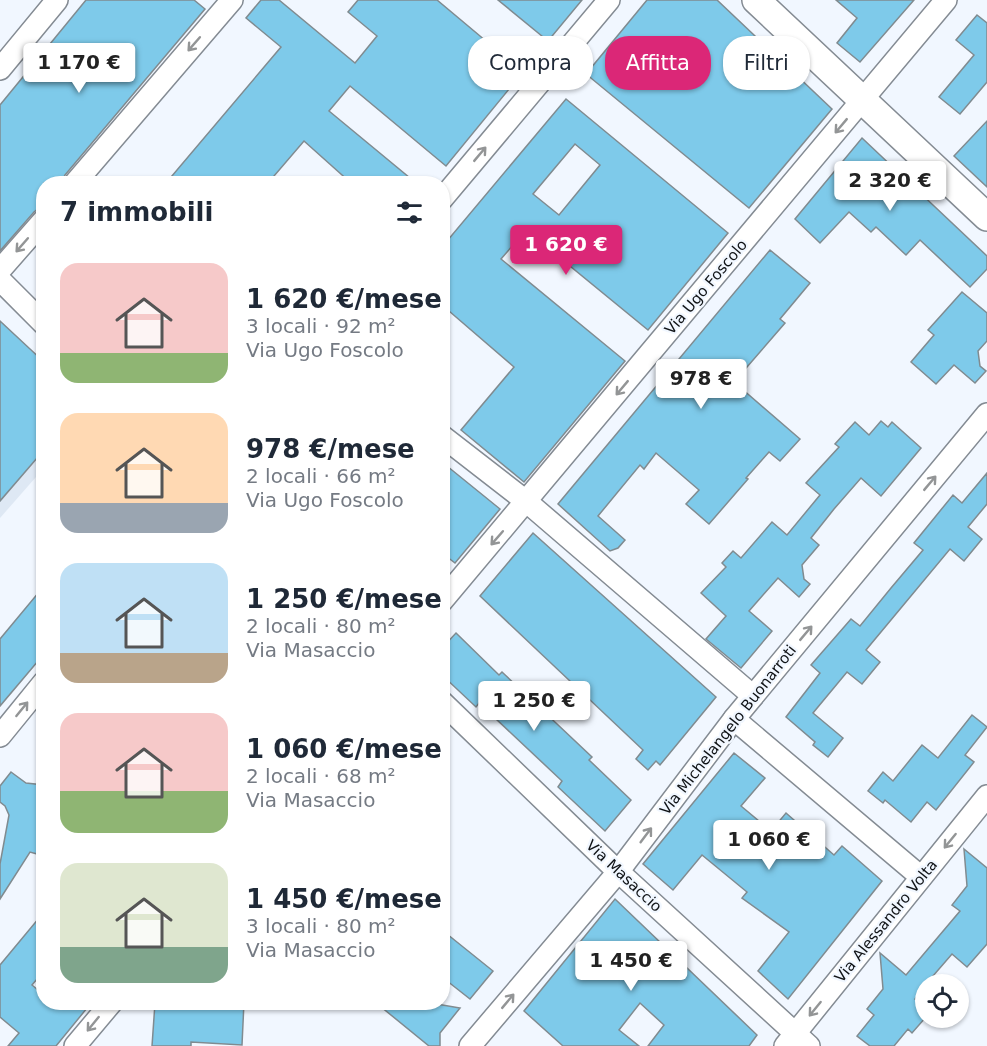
<!DOCTYPE html>
<html lang="it">
<meta charset="utf-8">
<style>
:root{--surface:#fff;--page:#f2f2f3;--text:#1f2937;--muted:#747a83;--accent:#db2777}
body{margin:0;font-family:"DejaVu Sans",sans-serif;background:var(--page);color:var(--text);height:100vh;display:flex;flex-direction:column;font-size:22px;white-space:nowrap}
*{box-sizing:border-box;margin:0}
p{font-size:20px;color:var(--muted)}
.icon{flex:none;width:33px;height:33px;fill:none;stroke:currentColor;stroke-width:2;stroke-linecap:round;stroke-linejoin:round}
.map{position:relative;flex:1;overflow:hidden}
.side{position:absolute;left:36px;top:176px;width:414px;height:834px;display:flex;flex-direction:column;background:var(--surface);border-radius:24px;box-shadow:0 2px 4px #0004}
.side>*{flex:none}
.top-card{position:absolute;left:468px;top:36px;width:429px;height:54px;display:flex;gap:12px}
.buttons{position:absolute;left:915px;top:974px;display:grid;gap:12px}
.buttons a{display:grid;place-items:center;width:54px;height:54px;border-radius:50%;background:var(--surface);box-shadow:0 2px 4px #0004;font-size:30px}
.price{position:absolute;translate:-50% -51px;padding:0 14px;border-radius:6px;background:#fff;color:#222;font-size:20px;line-height:39px;filter:drop-shadow(0 2px 3px #0008)}
.price::after{content:'';position:absolute;left:50%;top:36px;width:18px;height:14px;margin-left:-9px;background:inherit;clip-path:polygon(0 0,100% 0,50% 100%)}
.price.selected{background:var(--accent);color:#fff}
ul{padding:0;list-style:none}
li{display:flex;align-items:center;gap:18px;height:150px;padding:0 24px}
li span{display:grid;place-items:center;flex:none;width:168px;height:120px;border-radius:18px;color:#555}
li>.icon{margin-inline-start:auto}
span .icon{width:72px;height:72px;fill:#fffc;stroke-width:1}
li b{font-size:26px}
h2{display:flex;justify-content:space-between;align-items:center;height:72px;padding:0 24px;font-size:26px}
.pill{padding:0 21px;border-radius:24px;background:var(--surface);box-shadow:0 2px 4px #0004;font-size:21px;line-height:54px}
.pill.selected{background:var(--accent);color:#fff}
.map>svg:first-child{display:block}
</style>
<div class="map">
<svg width="987" height="1046" viewBox="0 0 987 1046">
<rect width="100%" height="100%" fill="#f1f7ff"/>
<polygon fill="#dee8f4" points="44,362 43,469 0,518 0,439"/>
<g fill="#7ecaea" stroke="#808b90" stroke-width="1.5" fill-rule="evenodd">
<polygon points="86,0 194,0 205,9 65,175 61,183 44,183 44,204 34,212 0,251 0,105"/>
<polygon points="261,0 279,0 355,63 377,36 348,12 358,0 437,0 523,72 446,166 350,86 329,111 416,183 351,183 304,141 268,183 166,183 281,47 246,18"/>
<polygon points="498,0 582,0 548,41"/>
<polygon points="647,0 717,0 832,109 749,208 586,74"/>
<polygon points="836,0 914,0 860,62 837,43 857,18"/>
<polygon points="977,15 987,23 987,82 960,114 939,97 974,55 956,40"/>
<path d="M 566,99 L 728,233 L 648,330 L 526,230 L 501,259 L 625,361 L 524,482 L 461,430 L 514,367 L 442,305 L 442,247 ZM 575,144 L 600,165 L 559,215 L 533,194 Z"/>
<polygon points="987,121 987,187 954,156"/>
<polygon points="862,138 987,256 987,269 970,287 920,240 906,255 876,227 871,232 849,212 820,243 795,219"/>
<polygon points="770,250 810,283 780,319 785,323 734,382 800,439 780,461 769,452 746,478 748,479 709,524 686,504 699,490 656,453 644,469 640,465 598,516 625,540 618,548 610,551 558,504"/>
<polygon points="962,292 987,313 987,341 978,351 980,366 986,371 975,383 954,365 936,384 911,362 934,335 928,330"/>
<polygon points="0,321 44,362 44,450 0,501"/>
<polygon points="881,421 888,427 892,422 921,448 881,496 861,478 834,509 811,538 819,545 802,565 804,579 810,584 799,597 778,578 749,611 772,631 741,668 706,639 726,616 701,593 726,567 722,563 733,551 741,558 772,522 787,535 820,495 806,483 839,447 835,444 855,422 869,435"/>
<polygon points="442,462 500,509 455,563 442,553"/>
<polygon points="987,473 987,504 968,527 982,539 964,561 950,549 866,650 880,662 862,684 847,672 813,713 843,738 828,757 813,745 815,742 786,717 820,673 811,665 851,619 860,626 891,588 923,550 914,543 953,495 962,503"/>
<polygon points="533,533 716,697 660,765 656,761 648,770 636,759 643,750 480,596"/>
<polygon points="44,586 44,654 0,706 0,639"/>
<polygon points="456,633 499,675 502,672 592,757 589,760 631,800 605,831 558,787 562,781 479,703 476,707 442,675 442,648"/>
<polygon points="972,715 987,727 965,755 974,762 936,810 927,802 911,822 885,800 883,803 868,791 883,772 893,781 922,745 938,758"/>
<polygon points="734,753 765,778 741,806 771,831 786,813 834,855 842,846 882,881 788,999 758,971 789,932 742,898 747,892 702,855 673,890 643,864"/>
<polygon points="11,772 26,783 44,785 44,821 41,823 37,854 30,852 0,899 0,864 9,815 5,806 0,802 0,786"/>
<polygon points="964,849 987,868 987,944 967,967 952,954 926,984 915,999 926,1007 926,1017 912,1033 908,1029 894,1046 870,1046 857,1036 874,1015 867,1009 883,989 880,953 906,975 960,911 952,905 967,886"/>
<polygon points="615,899 757,1035 749,1046 648,1046 664,1025 640,1003 619,1030 639,1046 563,1046 524,1011"/>
<polygon points="44,912 44,971 32,985 44,995 44,1002 92,1002 56,1046 8,1046 19,1033 0,1017 0,965"/>
<polygon points="442,930 493,971 470,999 442,977"/>
<polygon points="219,1002 244,1002 242,1045 191,1042 191,1046 152,1046 155,1003 219,1006"/>
<polygon points="375,1002 425,1002 460,1008 440,1033 440,1046 429,1046"/>
</g>
<g fill="none" stroke-linecap="round" stroke-linejoin="round">
<g stroke="#848b93" stroke-width="24">
<g id="minor">
<polyline points="0,69 57,0"/>
<polyline points="75,183 232,0"/>
<polyline points="442,199 609,0"/>
<polyline points="0,270 44,220"/>
<polyline points="0,280 44,324"/>
<polyline points="442,436 527,502 753,696"/>
<polyline points="442,601 946,0"/>
<polyline points="442,702 610,864 809,1046"/>
<polyline points="734,719 921,877"/>
<polyline points="0,736 44,682"/>
<polyline points="75,1046 112,1002"/>
<polyline points="470,1046 618,872 734,719 987,414"/>
<polyline points="785,1046 987,796"/>
</g>
</g>
<g stroke="#848b93" stroke-width="30">
<polyline id="major" points="756,0 987,217"/>
</g>
<use href="#minor" stroke="#fff" stroke-width="21"/>
<use href="#major" stroke="#fff" stroke-width="27"/>
</g>
<defs><path id="oneway-shaft" d="M-6 0H5M1.5-3L5.5 0L1.5 3" fill="none" stroke-width="1.6" stroke-linecap="round" stroke-linejoin="round" transform="scale(1.5)"/></defs>
<g stroke="#939596">
<use href="#oneway-shaft" transform="translate(194 44) rotate(131)"/>
<use href="#oneway-shaft" transform="translate(841 126) rotate(130)"/>
<use href="#oneway-shaft" transform="translate(480 154) rotate(-50)"/>
<use href="#oneway-shaft" transform="translate(22 245) rotate(131)"/>
<use href="#oneway-shaft" transform="translate(622 388) rotate(130)"/>
<use href="#oneway-shaft" transform="translate(930 483) rotate(-50)"/>
<use href="#oneway-shaft" transform="translate(497 538) rotate(131)"/>
<use href="#oneway-shaft" transform="translate(806 633) rotate(-50)"/>
<use href="#oneway-shaft" transform="translate(22 709) rotate(-51)"/>
<use href="#oneway-shaft" transform="translate(646 835) rotate(-53)"/>
<use href="#oneway-shaft" transform="translate(950 841) rotate(129)"/>
<use href="#oneway-shaft" transform="translate(508 1001) rotate(-50)"/>
<use href="#oneway-shaft" transform="translate(815 1009) rotate(129)"/>
<use href="#oneway-shaft" transform="translate(93 1024) rotate(129)"/>
</g>
<g text-anchor="middle" dominant-baseline="central" stroke-width="4.5" stroke-linejoin="round" paint-order="stroke">
<g font-size="15" fill="#101316" stroke="#f1f7ff">
<text transform="translate(706 287) rotate(-50)">Via Ugo Foscolo</text>
<text transform="translate(728 730) rotate(-52)">Via Michelangelo Buonarroti</text>
<text transform="translate(624 876) rotate(43)">Via Masaccio</text>
<text transform="translate(886 921) rotate(-51)">Via Alessandro Volta</text>
</g>
</g>
</svg>
<div class="buttons">
<a><svg class="icon" aria-label="locate" viewBox="0 0 24 24"><circle cx="12" cy="12" r="6"/><path d="M12 2v4M12 18v4M2 12h4M18 12h4"/></svg></a>
</div>
<b class="price" style="left:79px;top:94px">1 170 €</b>
<b class="price" style="left:890px;top:212px">2 320 €</b>
<b class="price selected" style="left:566px;top:276px">1 620 €</b>
<b class="price" style="left:701px;top:410px">978 €</b>
<b class="price" style="left:534px;top:732px">1 250 €</b>
<b class="price" style="left:769px;top:871px">1 060 €</b>
<b class="price" style="left:631px;top:992px">1 450 €</b>
<div class="top-card">
<a class="pill">Compra</a>
<a class="pill selected">Affitta</a>
<a class="pill">Filtri</a>
</div>
<section class="side">
<h2>7 immobili<svg class="icon" aria-label="filters" viewBox="0 0 24 24"><path d="M4 7h16M4 17h16"/><circle cx="9" cy="7" r="2"/><circle cx="15" cy="17" r="2"/></svg></h2>
<ul>
<li><span style="background:linear-gradient(#f6c9c9 75%,#8fb573 0)"><svg class="icon" aria-label="home" viewBox="0 0 24 24"><path d="M3 11l9-7 9 7M6 9v11h12V9"/></svg></span><div><b>1 620 €/mese</b><p>3 locali · 92 m²</p><p>Via Ugo Foscolo</p></div></li>
<li><span style="background:linear-gradient(#ffd9b3 75%,#9aa5b1 0)"><svg class="icon" aria-label="home" viewBox="0 0 24 24"><path d="M3 11l9-7 9 7M6 9v11h12V9"/></svg></span><div><b>978 €/mese</b><p>2 locali · 66 m²</p><p>Via Ugo Foscolo</p></div></li>
<li><span style="background:linear-gradient(#bfe0f5 75%,#b9a48a 0)"><svg class="icon" aria-label="home" viewBox="0 0 24 24"><path d="M3 11l9-7 9 7M6 9v11h12V9"/></svg></span><div><b>1 250 €/mese</b><p>2 locali · 80 m²</p><p>Via Masaccio</p></div></li>
<li><span style="background:linear-gradient(#f6c9c9 65%,#8fb573 0)"><svg class="icon" aria-label="home" viewBox="0 0 24 24"><path d="M3 11l9-7 9 7M6 9v11h12V9"/></svg></span><div><b>1 060 €/mese</b><p>2 locali · 68 m²</p><p>Via Masaccio</p></div></li>
<li><span style="background:linear-gradient(#dfe7d0 70%,#7fa58c 0)"><svg class="icon" aria-label="home" viewBox="0 0 24 24"><path d="M3 11l9-7 9 7M6 9v11h12V9"/></svg></span><div><b>1 450 €/mese</b><p>3 locali · 80 m²</p><p>Via Masaccio</p></div></li>
</ul>
</section>
</div>
